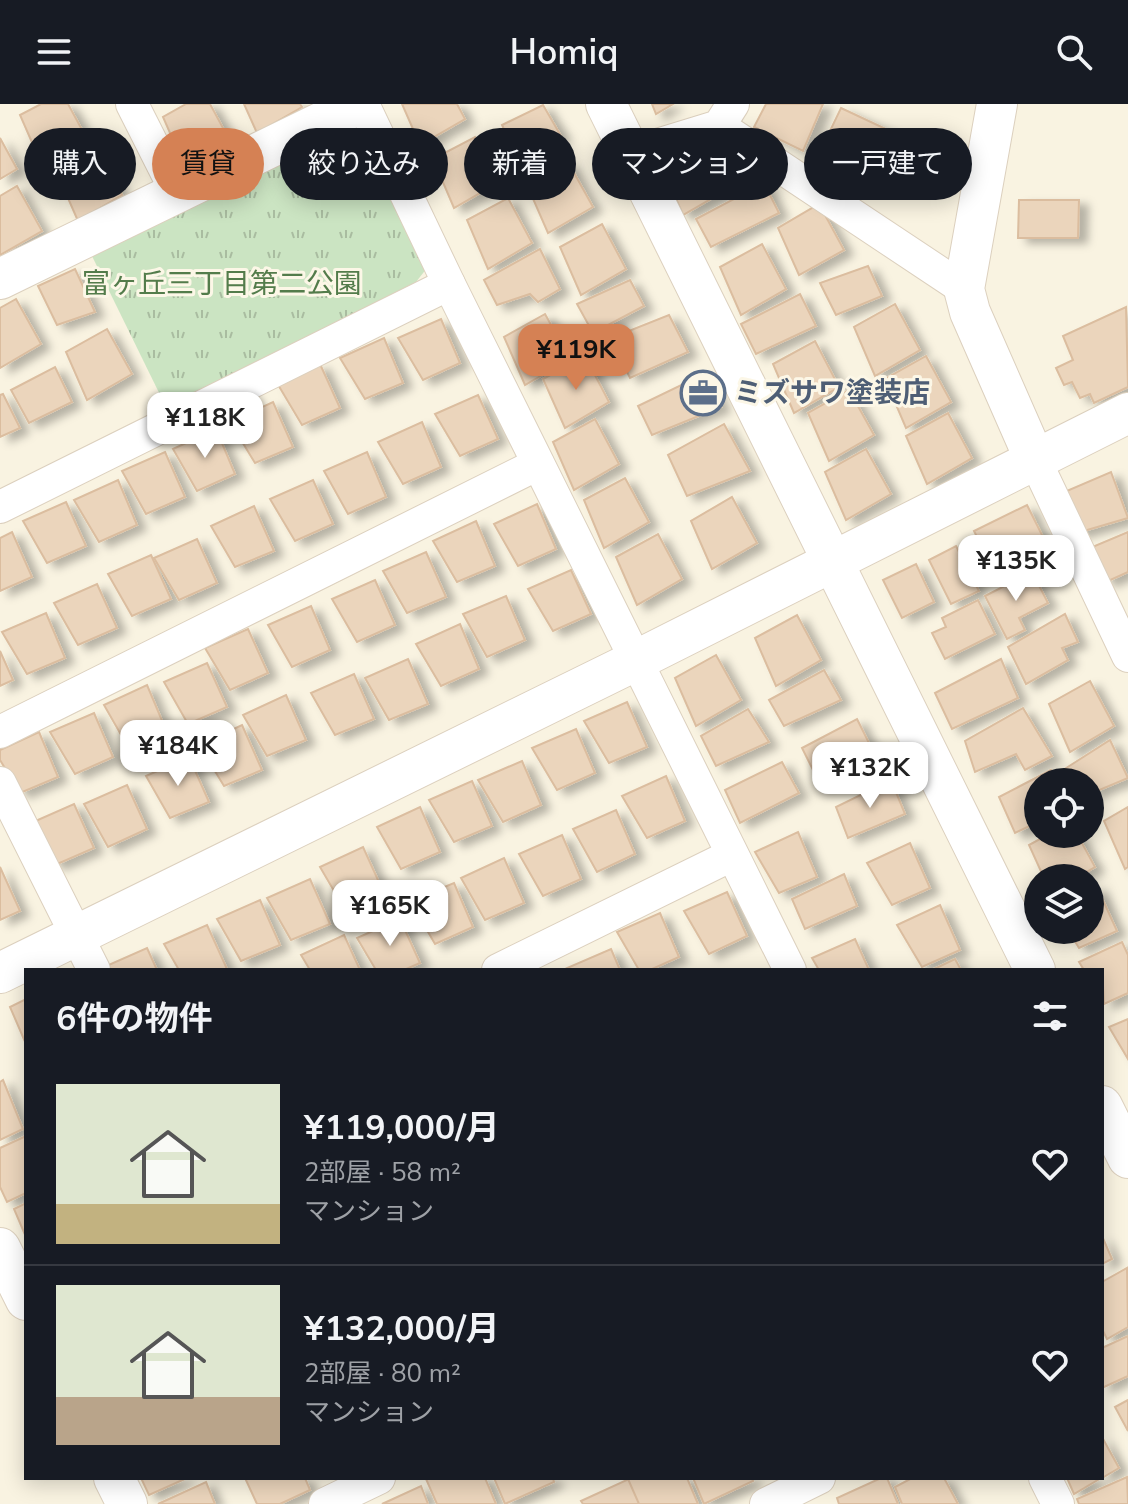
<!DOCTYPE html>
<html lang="ja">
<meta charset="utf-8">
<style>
:root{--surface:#171b24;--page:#242831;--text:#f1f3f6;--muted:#9ea1a6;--line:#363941;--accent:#d58154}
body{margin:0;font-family:"Nunito Sans","Noto Sans JP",sans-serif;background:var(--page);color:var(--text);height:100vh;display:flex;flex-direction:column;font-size:30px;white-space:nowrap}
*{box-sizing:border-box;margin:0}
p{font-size:26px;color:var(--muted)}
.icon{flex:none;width:44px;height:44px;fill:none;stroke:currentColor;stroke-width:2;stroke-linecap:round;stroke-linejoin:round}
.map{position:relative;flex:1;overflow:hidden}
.drawer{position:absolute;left:24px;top:864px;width:1080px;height:512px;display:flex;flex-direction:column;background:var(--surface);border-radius:0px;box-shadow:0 4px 20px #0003}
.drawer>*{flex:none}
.guide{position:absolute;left:24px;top:24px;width:1080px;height:72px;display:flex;gap:16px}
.buttons{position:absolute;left:1024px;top:664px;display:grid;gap:16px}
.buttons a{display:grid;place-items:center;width:80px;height:80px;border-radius:50%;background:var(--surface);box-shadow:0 4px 20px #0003;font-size:40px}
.price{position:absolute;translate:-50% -68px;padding:0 18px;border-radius:16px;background:#fff;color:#222;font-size:26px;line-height:52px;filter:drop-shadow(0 2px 4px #0008)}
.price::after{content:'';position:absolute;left:50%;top:48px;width:24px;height:18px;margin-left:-12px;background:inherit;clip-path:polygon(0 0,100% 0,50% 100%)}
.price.current{background:var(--accent);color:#111}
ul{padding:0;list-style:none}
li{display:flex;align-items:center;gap:24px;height:200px;padding:0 32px}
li+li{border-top:2px solid var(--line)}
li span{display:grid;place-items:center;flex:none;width:224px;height:160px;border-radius:0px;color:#555}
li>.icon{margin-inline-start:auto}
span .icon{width:96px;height:96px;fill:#fffc;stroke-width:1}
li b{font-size:34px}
h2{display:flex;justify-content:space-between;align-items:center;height:96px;padding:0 32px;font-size:34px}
.tag{padding:0 28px;border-radius:36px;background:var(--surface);box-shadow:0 4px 20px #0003;font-size:28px;line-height:72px}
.tag.current{background:var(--accent);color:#111}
header{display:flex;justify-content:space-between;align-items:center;height:104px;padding:0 32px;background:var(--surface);font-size:36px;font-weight:600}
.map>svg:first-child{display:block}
</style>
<header><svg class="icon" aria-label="menu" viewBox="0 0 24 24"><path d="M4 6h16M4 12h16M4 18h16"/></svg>Homiq<svg class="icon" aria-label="search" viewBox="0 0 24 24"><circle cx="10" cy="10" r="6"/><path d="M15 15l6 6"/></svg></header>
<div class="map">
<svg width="1128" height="1400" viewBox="0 0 1128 1400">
<defs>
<pattern id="park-tufts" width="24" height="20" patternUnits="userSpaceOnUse" patternTransform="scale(2)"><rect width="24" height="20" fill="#cbe4c2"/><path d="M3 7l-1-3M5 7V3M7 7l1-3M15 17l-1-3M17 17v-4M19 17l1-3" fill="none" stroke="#a9bca0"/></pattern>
<filter id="shadow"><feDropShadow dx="9" dy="5" stdDeviation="4" flood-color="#0004"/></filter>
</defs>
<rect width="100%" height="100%" fill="#f9f3e1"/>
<polygon fill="url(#park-tufts)" points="345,26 365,36 427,164 416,178 166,303 91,150"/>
<g fill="#ebd5bc" stroke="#dbbd9f" stroke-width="2" filter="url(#shadow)">
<polygon points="41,0 68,0 86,33 41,59 20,11"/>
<polygon points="186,0 210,0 229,35 184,61 163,13"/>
<polygon points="244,0 300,0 302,3 257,29"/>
<polygon points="402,0 457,0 465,15 420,41"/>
<polygon points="652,0 673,0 656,10"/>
<polygon points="766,0 823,0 803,47 754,23"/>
<polygon points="543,1 561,32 515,49 502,21"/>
<polygon points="841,4 888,26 864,82 815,58"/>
<polygon points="475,33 499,78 454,104 433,55"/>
<polygon points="0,34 17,65 0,75"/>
<polygon points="704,41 728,85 683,111 662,63"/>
<polygon points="98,46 122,91 78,117 57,69"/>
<polygon points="568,58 593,103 548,129 527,81"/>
<polygon points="764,79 779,109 711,143 696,115"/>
<polygon points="17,82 42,127 0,151 0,92"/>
<polygon points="508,94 532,139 488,165 467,116"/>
<polygon points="1019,96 1079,96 1078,134 1018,134"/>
<polygon points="819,100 844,146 799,171 778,124"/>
<polygon points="602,120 626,165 581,191 560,143"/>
<polygon points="762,140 786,185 741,211 720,163"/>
<polygon points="540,145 560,185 538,198 530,190 497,201 484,176"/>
<polygon points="868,162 882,192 836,211 820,179"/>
<polygon points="75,165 95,208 57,221 38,182"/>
<polygon points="630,176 644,202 593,229 577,200"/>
<polygon points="800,190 816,222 756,250 741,220"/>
<polygon points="16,195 41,240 0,264 0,204"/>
<polygon points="895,200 920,246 875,272 854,223"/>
<polygon points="1126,203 1128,283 1094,299 1090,290 1080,294 1072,278 1064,281 1056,264 1073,256 1063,232"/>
<polygon points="545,210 570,255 525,281 504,233"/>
<polygon points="669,211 688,248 630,274 611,234"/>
<polygon points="441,215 460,259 423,276 398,234"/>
<polygon points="107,225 132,270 87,296 66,248"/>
<polygon points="384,234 403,279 365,295 340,254"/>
<polygon points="815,237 839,283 794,309 773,260"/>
<polygon points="585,252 609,298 565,324 543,275"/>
<polygon points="926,252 951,298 906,324 885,275"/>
<polygon points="320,260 340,304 302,321 277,279"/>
<polygon points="55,263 72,298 29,319 11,286"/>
<polygon points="706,269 721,303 652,331 638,302"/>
<polygon points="849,286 874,331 829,357 808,309"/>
<polygon points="3,290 20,324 0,333 0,291"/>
<polygon points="478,291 498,335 460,352 435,310"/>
<polygon points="273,298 293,343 255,359 230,318"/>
<polygon points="948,309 972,354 927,380 906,332"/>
<polygon points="595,315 619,360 574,386 553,338"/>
<polygon points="422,318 441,363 403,380 378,338"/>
<polygon points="724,320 750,367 687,392 668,351"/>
<polygon points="216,325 235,370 197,387 173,345"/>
<polygon points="866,345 891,390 846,416 825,368"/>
<polygon points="165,348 185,393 146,410 122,367"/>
<polygon points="367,348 386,393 348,410 324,367"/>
<polygon points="1111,368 1128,414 1077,429 1062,389"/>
<polygon points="625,374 649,418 604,444 584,396"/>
<polygon points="118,376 137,421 99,438 74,396"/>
<polygon points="313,376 333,420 295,437 270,395"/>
<polygon points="732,393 757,439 712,465 691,417"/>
<polygon points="66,398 86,442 47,459 23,417"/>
<polygon points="537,400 556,445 518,462 494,420"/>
<polygon points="1027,401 1046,439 989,467 981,448 984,447 974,427"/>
<polygon points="254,402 274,447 235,463 211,422"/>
<polygon points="476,417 495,462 457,478 433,437"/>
<polygon points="12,428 32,473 0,487 0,434"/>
<polygon points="1128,428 1128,468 1106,478 1090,444"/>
<polygon points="658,430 682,475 637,501 616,453"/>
<polygon points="197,435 217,479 179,496 154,454"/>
<polygon points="956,442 979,487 951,500 929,456"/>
<polygon points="426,448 446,493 407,509 383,467"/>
<polygon points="151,451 171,495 132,512 108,470"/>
<polygon points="916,460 934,498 902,514 883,476"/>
<polygon points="571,466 591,510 553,527 528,485"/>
<polygon points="1032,468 1048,499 1019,514 1025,526 1007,535 985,492"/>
<polygon points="375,476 395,521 357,538 332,495"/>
<polygon points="97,480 117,524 78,541 54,499"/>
<polygon points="506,492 525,536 487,553 463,510"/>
<polygon points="978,496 995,530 945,555 932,529 946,523 942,514"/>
<polygon points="311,502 330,546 292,563 268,521"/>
<polygon points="46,509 65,554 27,570 2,528"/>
<polygon points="1065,510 1078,538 1062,544 1068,556 1026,580 1008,543"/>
<polygon points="797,511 821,556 776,582 755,534"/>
<polygon points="460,520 479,565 441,582 416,540"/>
<polygon points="248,525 268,569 230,586 205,544"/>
<polygon points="0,547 13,576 0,582"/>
<polygon points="716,551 741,596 696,622 675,574"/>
<polygon points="408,555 428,600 389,616 365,574"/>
<polygon points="1001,555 1018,594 952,625 935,589"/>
<polygon points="207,559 227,603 188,620 164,578"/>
<polygon points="824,566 841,596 784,622 769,596"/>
<polygon points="354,570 374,615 335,631 311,589"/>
<polygon points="1090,577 1114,622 1070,648 1049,600"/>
<polygon points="147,581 166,626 128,643 104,601"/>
<polygon points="286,591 306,636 267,652 243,611"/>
<polygon points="627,598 647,643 609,659 584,617"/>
<polygon points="1023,604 1052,652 1025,666 1016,650 975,668 965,637"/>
<polygon points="748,605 769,638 716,662 701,632"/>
<polygon points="94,609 113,653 75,670 50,628"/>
<polygon points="857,615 875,651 819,678 802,644"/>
<polygon points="242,621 262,666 224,682 199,641"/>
<polygon points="576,625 595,669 557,686 532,644"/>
<polygon points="39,628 58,673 20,689 0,656 0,646"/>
<polygon points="1110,636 1128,674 1090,690 1090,678 1069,678 1063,666"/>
<polygon points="189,653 209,698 170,714 146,672"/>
<polygon points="522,657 541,701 503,718 478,676"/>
<polygon points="782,658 799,689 740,719 725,686"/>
<polygon points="1051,666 1056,678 1038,678 1038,718 1015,729 999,693"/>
<polygon points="666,672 685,717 647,734 622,692"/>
<polygon points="891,676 905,710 848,734 836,703"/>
<polygon points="472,677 492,722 454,738 429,696"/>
<polygon points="127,681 147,725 108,743 84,700"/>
<polygon points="74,700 94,744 55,761 31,719"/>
<polygon points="420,703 440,748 401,765 377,723"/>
<polygon points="1128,703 1128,763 1125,765 1104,717"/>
<polygon points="616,706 635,750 597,768 573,725"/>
<polygon points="798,728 817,773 779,789 755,748"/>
<polygon points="1049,730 1077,730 1095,763 1076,774 1044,774 1029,741"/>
<polygon points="562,731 581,775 543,792 519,750"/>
<polygon points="910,739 930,784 892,801 867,759"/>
<polygon points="363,743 383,787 344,804 320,763"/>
<polygon points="504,754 524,799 485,816 461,774"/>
<polygon points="0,763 20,807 0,816"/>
<polygon points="844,770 857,802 805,825 792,795"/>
<polygon points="310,775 330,820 291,836 267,794"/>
<polygon points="454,779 473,823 435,840 410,797"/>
<polygon points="1097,783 1117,827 1079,844 1068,826 1090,826 1090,786"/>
<polygon points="727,788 747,832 709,850 684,807"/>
<polygon points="260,796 280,841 241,857 217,815"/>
<polygon points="940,801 960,846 922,863 897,821"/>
<polygon points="660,809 679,853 650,866 639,866 617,828"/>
<polygon points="400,815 420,859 404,866 376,866 357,834"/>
<polygon points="207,821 227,865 179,866 164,840"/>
<polygon points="344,831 360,866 310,866 301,851"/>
<polygon points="855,835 869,866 819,866 812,854"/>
<polygon points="1122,838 1128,851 1128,889 1104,900 1102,866 1084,866 1079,858"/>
<polygon points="147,844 157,866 105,866 104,863"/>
<polygon points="611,845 620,866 569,866 567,864"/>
<polygon points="955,855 961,866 932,866"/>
<polygon points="26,895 26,940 10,903"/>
<polygon points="1128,915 1128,955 1109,923"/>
<polygon points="3,976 23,1025 0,1036 0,978"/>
<polygon points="26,1032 26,1089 7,1098 0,1083 0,1044"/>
<polygon points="26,1099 26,1133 14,1105"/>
<polygon points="1102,1132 1112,1155 1102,1160"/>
<polygon points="1127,1164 1128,1223 1107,1235 1102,1225 1102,1178"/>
<polygon points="1128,1232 1128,1272 1102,1284 1102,1244"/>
<polygon points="1128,1296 1128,1327 1115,1303"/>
<polygon points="1102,1333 1119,1364 1102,1374"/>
<polygon points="1127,1373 1128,1400 1079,1400 1077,1395"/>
<polygon points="141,1374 187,1374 149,1391"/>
<polygon points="245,1374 305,1374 310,1386 280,1400 257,1400"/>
<polygon points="430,1374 485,1374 496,1400 437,1400 426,1375"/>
<polygon points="494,1374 553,1374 554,1378 505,1400"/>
<polygon points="631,1374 642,1400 583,1400 581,1397"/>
<polygon points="631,1374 687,1374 698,1400 639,1400 628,1375"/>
<polygon points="693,1374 752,1374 753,1377 704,1400"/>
<polygon points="881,1374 887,1374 898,1400 839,1400 837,1394"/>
<polygon points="912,1374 944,1374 958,1400 902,1400 895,1383"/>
<polygon points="1067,1374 1101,1374 1074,1390"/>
<polygon points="206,1378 215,1400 158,1400"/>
<polygon points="421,1382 428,1400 382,1400"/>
</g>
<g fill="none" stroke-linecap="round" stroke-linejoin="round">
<g stroke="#dcd0be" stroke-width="34">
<g id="minor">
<polyline points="132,0 177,89"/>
<polyline points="363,0 449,180 790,866"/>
<polyline points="719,22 964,185"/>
<polyline points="631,49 719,22 733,0"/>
<polyline points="1035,356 1128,552"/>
<polyline points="0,403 449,180"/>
<polyline points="0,628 538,360"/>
<polyline points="0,679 94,866"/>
<polyline points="498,866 732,751"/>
<polyline points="1045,1374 1058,1400"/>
<polyline points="325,1400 379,1374"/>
<polyline points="766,1400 819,1374"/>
</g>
</g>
<g stroke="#dcd0be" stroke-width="42">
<g id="tertiary">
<polyline points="606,0 1035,866"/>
<polyline points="997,0 964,185 970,208 1035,356"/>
<polyline points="0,175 359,0"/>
<polyline points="0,869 637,556 1128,309"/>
<polyline points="1102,1002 1128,1054"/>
<polyline points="0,1144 26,1196"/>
<polyline points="114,1374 127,1400"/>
</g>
</g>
<use href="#minor" stroke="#fff" stroke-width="32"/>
<use href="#tertiary" stroke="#fff" stroke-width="40"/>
</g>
<defs>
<g id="office-ring" transform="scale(2.3)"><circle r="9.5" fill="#fcf7e7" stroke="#5c6f8a" stroke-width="1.5"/><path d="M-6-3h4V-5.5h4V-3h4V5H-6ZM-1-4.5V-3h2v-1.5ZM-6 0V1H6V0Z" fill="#5c6f8a"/></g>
</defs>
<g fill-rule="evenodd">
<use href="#office-ring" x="703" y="289"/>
</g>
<g text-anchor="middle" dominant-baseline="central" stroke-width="6" stroke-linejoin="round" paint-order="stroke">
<g font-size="28" fill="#537c4b" stroke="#fcf7e7">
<text x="222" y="180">富ヶ丘三丁目第二公園</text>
</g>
<g font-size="28" font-weight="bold" fill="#4e5e75" stroke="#fcf7e7" text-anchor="start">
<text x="734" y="289">ミズサワ塗装店</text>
</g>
</g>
</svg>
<div class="buttons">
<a><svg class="icon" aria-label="locate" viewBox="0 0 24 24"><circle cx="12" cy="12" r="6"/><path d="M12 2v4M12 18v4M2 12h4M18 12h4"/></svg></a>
<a><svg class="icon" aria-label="layers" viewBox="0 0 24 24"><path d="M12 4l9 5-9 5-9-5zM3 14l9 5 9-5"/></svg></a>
</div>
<b class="price current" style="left:576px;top:288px">¥119K</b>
<b class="price" style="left:205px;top:356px">¥118K</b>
<b class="price" style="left:1016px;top:499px">¥135K</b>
<b class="price" style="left:178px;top:684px">¥184K</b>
<b class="price" style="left:870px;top:706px">¥132K</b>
<b class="price" style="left:390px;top:844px">¥165K</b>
<div class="guide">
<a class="tag">購入</a>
<a class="tag current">賃貸</a>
<a class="tag">絞り込み</a>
<a class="tag">新着</a>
<a class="tag">マンション</a>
<a class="tag">一戸建て</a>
</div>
<section class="drawer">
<h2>6件の物件<svg class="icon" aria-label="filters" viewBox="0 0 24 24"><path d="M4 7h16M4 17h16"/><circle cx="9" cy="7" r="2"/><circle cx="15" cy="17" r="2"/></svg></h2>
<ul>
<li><span style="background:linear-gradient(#dfe7d0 75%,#c2b280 0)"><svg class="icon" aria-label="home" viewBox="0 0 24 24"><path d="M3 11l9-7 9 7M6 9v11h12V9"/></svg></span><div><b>¥119,000/月</b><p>2部屋 · 58 m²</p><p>マンション</p></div><svg class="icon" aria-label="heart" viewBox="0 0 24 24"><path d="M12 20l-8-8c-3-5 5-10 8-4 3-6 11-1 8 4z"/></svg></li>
<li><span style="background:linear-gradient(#dfe7d0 70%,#b9a48a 0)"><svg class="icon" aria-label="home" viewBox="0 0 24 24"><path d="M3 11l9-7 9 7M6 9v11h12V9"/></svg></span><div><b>¥132,000/月</b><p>2部屋 · 80 m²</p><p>マンション</p></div><svg class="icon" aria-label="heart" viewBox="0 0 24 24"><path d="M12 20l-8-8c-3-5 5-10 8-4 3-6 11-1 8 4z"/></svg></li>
</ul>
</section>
</div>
